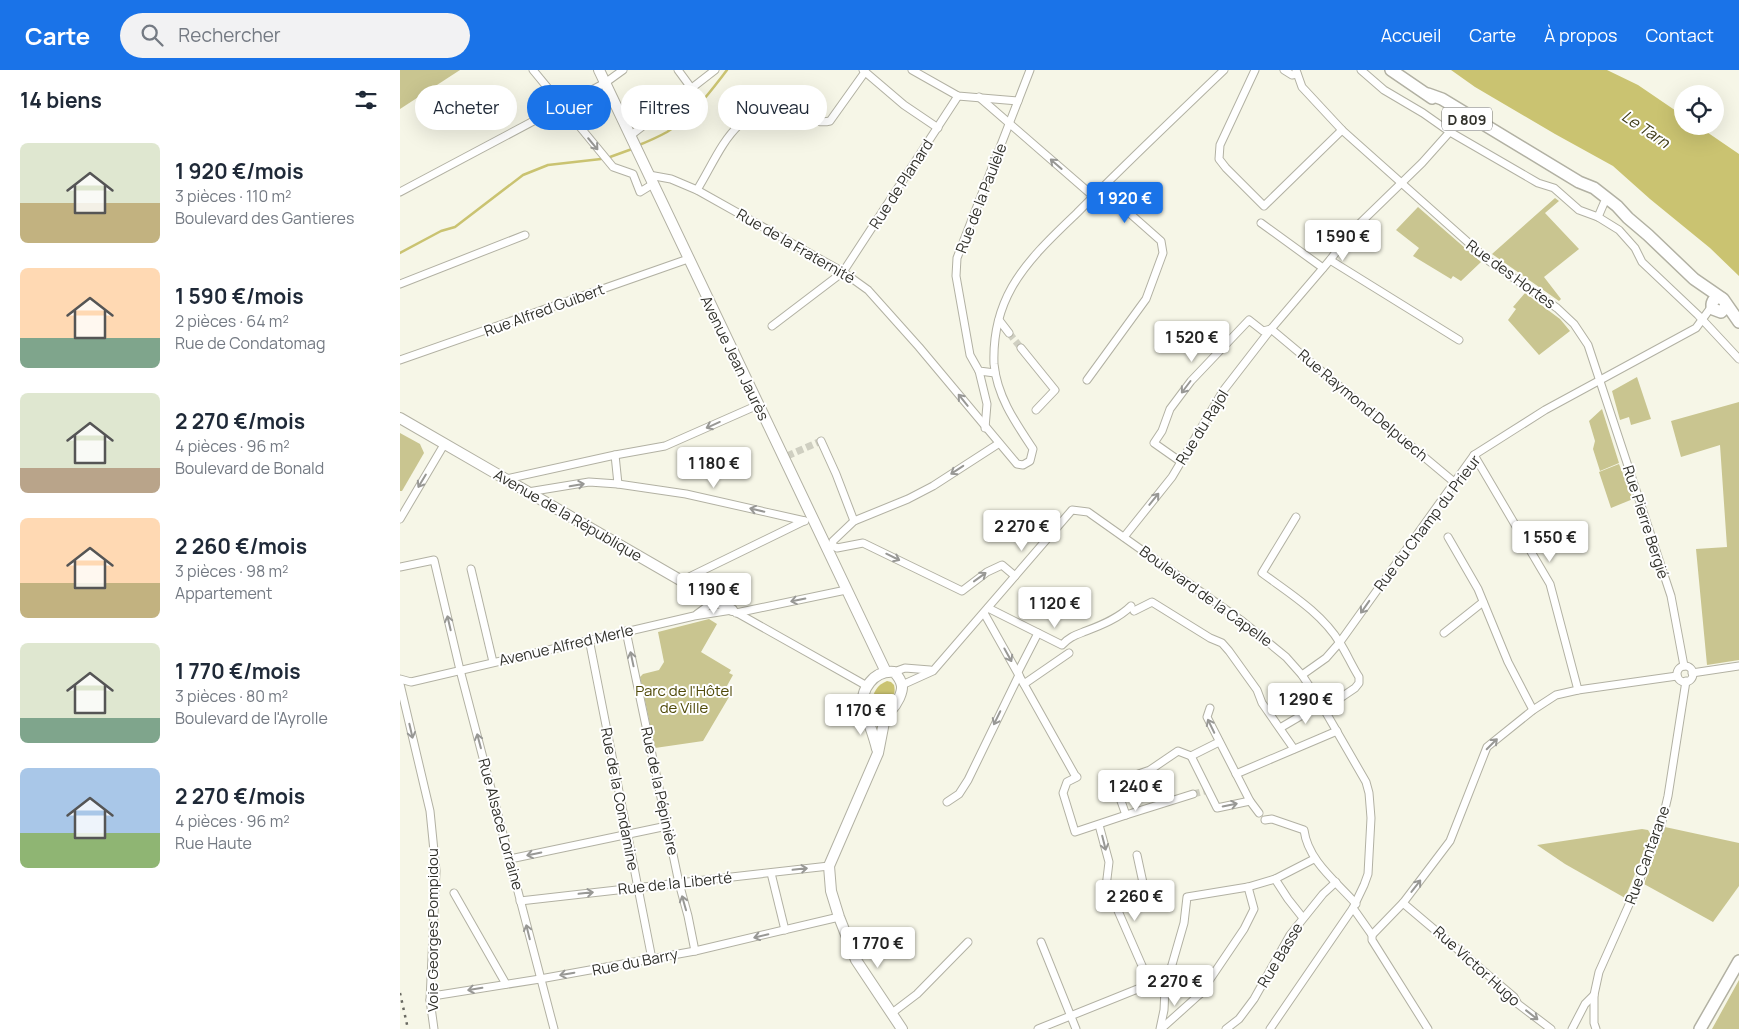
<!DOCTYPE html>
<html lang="fr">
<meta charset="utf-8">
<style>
:root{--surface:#fff;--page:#f2f2f3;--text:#1f2937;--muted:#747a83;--accent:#1a73e8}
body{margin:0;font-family:Manrope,sans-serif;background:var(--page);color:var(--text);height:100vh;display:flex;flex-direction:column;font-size:19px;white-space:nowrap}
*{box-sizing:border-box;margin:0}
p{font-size:16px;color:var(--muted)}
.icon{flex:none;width:28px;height:28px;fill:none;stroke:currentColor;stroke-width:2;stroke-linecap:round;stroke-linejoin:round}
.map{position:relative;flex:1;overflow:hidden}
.details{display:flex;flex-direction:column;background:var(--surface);width:400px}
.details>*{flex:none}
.top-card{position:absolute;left:15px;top:15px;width:475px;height:45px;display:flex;gap:10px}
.tools{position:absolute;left:1274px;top:15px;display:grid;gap:10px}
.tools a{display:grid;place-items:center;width:50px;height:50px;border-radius:50%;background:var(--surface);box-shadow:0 5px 20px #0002;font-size:25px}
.price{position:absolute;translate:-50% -42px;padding:0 11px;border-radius:5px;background:#fff;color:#222;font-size:16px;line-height:32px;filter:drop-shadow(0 1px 2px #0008)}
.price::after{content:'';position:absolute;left:50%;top:30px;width:15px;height:11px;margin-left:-8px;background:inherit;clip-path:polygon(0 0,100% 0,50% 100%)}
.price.on{background:var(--accent);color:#fff}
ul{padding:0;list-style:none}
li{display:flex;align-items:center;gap:15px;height:125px;padding:0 20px}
li span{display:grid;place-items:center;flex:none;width:140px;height:100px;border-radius:8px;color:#555}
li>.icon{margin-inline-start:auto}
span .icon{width:60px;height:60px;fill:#fffc;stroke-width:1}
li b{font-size:21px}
h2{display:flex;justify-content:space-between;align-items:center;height:60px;padding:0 20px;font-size:21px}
.chip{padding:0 18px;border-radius:22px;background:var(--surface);box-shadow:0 5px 20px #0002;font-size:18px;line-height:45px}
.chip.on{background:var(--accent);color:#fff}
header{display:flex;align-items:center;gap:30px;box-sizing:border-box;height:70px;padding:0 25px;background:var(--accent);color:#fff}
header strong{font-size:24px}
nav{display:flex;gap:28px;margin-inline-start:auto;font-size:18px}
.search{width:350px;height:45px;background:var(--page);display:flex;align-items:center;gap:12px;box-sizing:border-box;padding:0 18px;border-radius:28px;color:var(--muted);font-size:19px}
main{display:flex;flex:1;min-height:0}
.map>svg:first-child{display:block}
</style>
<header>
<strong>Carte</strong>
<div class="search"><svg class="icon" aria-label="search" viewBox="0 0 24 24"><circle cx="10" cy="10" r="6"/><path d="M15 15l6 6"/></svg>Rechercher</div>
<nav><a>Accueil</a><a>Carte</a><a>À propos</a><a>Contact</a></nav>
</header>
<main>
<section class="details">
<h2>14 biens<svg class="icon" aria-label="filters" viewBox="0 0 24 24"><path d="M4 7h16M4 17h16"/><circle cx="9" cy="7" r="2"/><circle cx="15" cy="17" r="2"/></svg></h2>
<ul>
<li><span style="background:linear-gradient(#dfe7d0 60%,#c2b280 0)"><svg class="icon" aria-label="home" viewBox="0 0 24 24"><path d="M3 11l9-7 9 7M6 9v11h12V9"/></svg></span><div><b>1 920 €/mois</b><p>3 pièces · 110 m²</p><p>Boulevard des Gantieres</p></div></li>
<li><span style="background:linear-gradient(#ffd9b3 70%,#7fa58c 0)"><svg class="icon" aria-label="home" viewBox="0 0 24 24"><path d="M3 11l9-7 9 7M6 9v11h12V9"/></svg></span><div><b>1 590 €/mois</b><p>2 pièces · 64 m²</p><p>Rue de Condatomag</p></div></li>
<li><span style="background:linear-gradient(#dfe7d0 75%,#b9a48a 0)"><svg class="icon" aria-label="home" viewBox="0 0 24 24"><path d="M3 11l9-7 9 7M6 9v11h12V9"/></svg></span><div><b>2 270 €/mois</b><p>4 pièces · 96 m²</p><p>Boulevard de Bonald</p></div></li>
<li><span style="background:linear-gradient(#ffd9b3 65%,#c2b280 0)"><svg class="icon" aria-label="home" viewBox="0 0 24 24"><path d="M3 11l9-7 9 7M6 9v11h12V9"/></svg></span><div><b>2 260 €/mois</b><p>3 pièces · 98 m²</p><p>Appartement</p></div></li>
<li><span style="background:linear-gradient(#dfe7d0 75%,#7fa58c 0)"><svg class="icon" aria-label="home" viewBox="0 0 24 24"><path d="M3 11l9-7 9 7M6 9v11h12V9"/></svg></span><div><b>1 770 €/mois</b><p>3 pièces · 80 m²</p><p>Boulevard de l'Ayrolle</p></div></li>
<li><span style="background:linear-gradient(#a9c7e8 65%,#8fb573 0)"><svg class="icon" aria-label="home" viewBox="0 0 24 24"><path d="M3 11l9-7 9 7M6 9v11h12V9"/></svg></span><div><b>2 270 €/mois</b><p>4 pièces · 96 m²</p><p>Rue Haute</p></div></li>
</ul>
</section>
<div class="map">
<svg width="1339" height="959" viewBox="0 0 1339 959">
<rect width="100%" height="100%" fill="#f6f6e7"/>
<g fill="#c9c590">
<polygon points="0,0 60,0 0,39"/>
<polygon points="1155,128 1159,131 1145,143 1179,179 1144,207 1161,229 1159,231 1092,184"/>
<polygon points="1018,137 1081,192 1061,211 1053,206 1051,209 1013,186 1019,178 996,160"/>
<polygon points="1125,223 1160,249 1170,261 1139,285 1108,250 1116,239 1113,237"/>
<polygon points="1237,307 1251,349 1231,355 1229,347 1220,350 1212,321"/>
<polygon points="1339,332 1339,590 1307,595 1296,479 1327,477 1320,375 1281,387 1271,351"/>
<polygon points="1202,339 1219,393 1200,401 1193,379 1195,371 1189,351"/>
<polygon points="0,363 20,374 24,383 2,421 0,421"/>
<polygon points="1219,394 1233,429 1211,438 1199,402"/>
<polygon points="309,549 317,554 301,582 331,600 329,603 333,605 323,623 329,627 303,671 255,678 240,607 243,604 259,600 264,592 258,562"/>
<polygon points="1265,757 1339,773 1339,816 1313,852 1244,814"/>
<polygon points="1242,759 1248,760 1251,765 1225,828 1165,794 1137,775"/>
<polygon points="1339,909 1339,959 1312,959 1339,910"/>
</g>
<g fill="#cac371">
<polygon points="1051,0 1207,0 1238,15 1282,45 1282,56 1298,56 1339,84 1339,206 1310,178 1250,129 1213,96 1155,64 1075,17"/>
<path d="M 487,611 L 491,612 L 494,615 C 497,627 489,639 476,638 L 472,633 C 473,622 477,615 487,611 Z"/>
</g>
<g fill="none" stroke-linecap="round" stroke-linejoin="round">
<g stroke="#cac371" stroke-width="2.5">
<path d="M 239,75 C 249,71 258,67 267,62 C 292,47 310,22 327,0"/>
<polyline points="210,87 232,79"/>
<polyline points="0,183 41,161 55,157 123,105 148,95 201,89"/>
</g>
<g stroke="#cfcfc1" stroke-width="7" stroke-dasharray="7 3.5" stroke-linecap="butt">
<polyline points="609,263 621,278"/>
<polyline points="387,386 421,371"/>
<polyline points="793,724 805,721"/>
</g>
<g stroke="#b2b1a3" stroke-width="9">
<g id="street">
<polyline points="133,0 213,97 233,104 240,122 253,114"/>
<polyline points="278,0 292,19"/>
<polyline points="463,0 504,35 538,58"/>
<polyline points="512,0 558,26 618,31"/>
<polyline points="855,0 820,75 819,89 826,98 864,136 942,60"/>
<polyline points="884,0 892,5 897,4"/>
<polyline points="896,0 902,17 942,60 1089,191 1157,238 1174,254 1188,275 1271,526 1284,596"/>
<polyline points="961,0 984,20 1023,43 1050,62 1138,113 1154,118 1179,140 1198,147 1219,160 1235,178 1242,192 1298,245 1339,289"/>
<polyline points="579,27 693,126"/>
<polyline points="230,66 315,0"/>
<path d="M 249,105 L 271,109 L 297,120 L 443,202 L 468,220 L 519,277 L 617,394 L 623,395 L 630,391 L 633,379 C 615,352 597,326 594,294 C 593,267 599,240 612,217 C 628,189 654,165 677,143 C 725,94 775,47 824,0"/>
<path d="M 297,120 C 321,81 335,32 391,41 C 407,43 413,55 430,51 L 465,2"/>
<polyline points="0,122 205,13 223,0"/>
<polyline points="1198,147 1204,133"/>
<polyline points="861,153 923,198"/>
<polyline points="930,190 1059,270"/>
<polyline points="0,214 125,165"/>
<polyline points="599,250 609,263"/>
<polyline points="372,256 443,202 558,26"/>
<polyline points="871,259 1054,412"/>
<polyline points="621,278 655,320 636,340"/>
<polyline points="0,290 288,189"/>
<polyline points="579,301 587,334 585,358"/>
<polyline points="595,303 579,301 570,285 556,206 557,188 630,0"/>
<polyline points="687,310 746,229 763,183 761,171 701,118"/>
<polyline points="421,371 436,404 454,451"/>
<polyline points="1074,385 1150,514 1178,620"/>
<polyline points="781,392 754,373 762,361 770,339 791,311 849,250 863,261 871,259"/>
<polyline points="106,409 215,385 265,376 358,335"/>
<polyline points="218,414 286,424 405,451"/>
<polyline points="128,422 189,412 218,414 215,385"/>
<path d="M 896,447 L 862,503 C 889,523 922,543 940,573 C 947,584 952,596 959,607 L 959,613 L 955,618 L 924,639"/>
<polyline points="0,449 45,373"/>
<polyline points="724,467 772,407 823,321 871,259 930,190 953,160 1022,93 1063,47"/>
<polyline points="1048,467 1078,519 1108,592 1133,640"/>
<polyline points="432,475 437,478 463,473 562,521 587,502 602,495 615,506"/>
<polyline points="428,476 432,475 433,471 454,451 508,429 533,416 598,374"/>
<polyline points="0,497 34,490 60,600 154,959"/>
<polyline points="71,499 93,592"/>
<polyline points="281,511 404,451"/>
<path d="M 588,538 L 662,575 C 669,567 676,565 686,561 C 702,555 719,548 731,536"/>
<polyline points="734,541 752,532 810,568 822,573 829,581 857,620 862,633 894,679"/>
<polyline points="336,543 446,520"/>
<polyline points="584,543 676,707"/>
<polyline points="297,544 308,536 309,527"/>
<polyline points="226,561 279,813 288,846 295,881"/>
<polyline points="1044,563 1083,532"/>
<polyline points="189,569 252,889"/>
<circle cx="1285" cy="604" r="8"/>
<polyline points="494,602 505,598 530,600"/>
<polyline points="618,602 638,563"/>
<polyline points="1292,603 1339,596"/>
<polyline points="902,605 926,588 940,572 1074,385 1145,340 1296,258 1312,236"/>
<polyline points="0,609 11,612 294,546 332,540 467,616"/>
<polyline points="0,614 30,741 36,801 30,930 34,959"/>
<polyline points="624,614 669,583"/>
<polyline points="502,615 533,601 672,440 688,442 842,551 886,587 902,605 921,634 966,712 969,723 971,748 968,804 964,815 953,838 870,959"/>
<polyline points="810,638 807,647 850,731 817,738 791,686 819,672"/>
<polyline points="880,658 921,634"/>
<polyline points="836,704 937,661"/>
<polyline points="677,707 667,712 663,723 675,762 726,745 712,706"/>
<polyline points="715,712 750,700 778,681 791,686"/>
<polyline points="850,731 859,743"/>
<polyline points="547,732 559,724 568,710 619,605"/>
<polyline points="726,745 793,724"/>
<path d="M 865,750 L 872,749 L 904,760 C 908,791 937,812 956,834"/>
<polyline points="699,755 709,792 706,817 715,834 750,914"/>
<polyline points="110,789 267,756"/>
<polyline points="371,803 385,860"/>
<polyline points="875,809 888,829 903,848"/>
<polyline points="54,823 106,914"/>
<polyline points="120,831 429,796"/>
<polyline points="1003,833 1114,927 1118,934 1151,959"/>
<polyline points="715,834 741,828 745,822 737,785"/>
<polyline points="953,838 972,865 972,870 1028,959"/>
<polyline points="972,865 1003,833 1050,771 1087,677 1133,640 1156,625 1178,620 1277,606"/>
<polyline points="641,872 676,959"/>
<polyline points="768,909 800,924"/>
<polyline points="30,930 39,925 140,909 295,881 439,847"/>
<polyline points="492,943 517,924 568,872"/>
<polyline points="638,959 750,914 768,909"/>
<polyline points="760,959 764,940 765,919 784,853 787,827 848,817 875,809 914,789"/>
<polyline points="761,959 800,924 844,859 854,839 848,817"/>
<polyline points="826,959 839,949 854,929 890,865 923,824 936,812"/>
<polyline points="1172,959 1185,934 1194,925"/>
<polyline points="1196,959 1194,953 1194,925 1199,902 1236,819 1261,756 1268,726 1286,611"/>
</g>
</g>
<g stroke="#b2b1a3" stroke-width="12">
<g id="secondary">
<polyline points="199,0 486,602"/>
<polyline points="0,348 332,540"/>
<path d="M 467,643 C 482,660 503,629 502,616 C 501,610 498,606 494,602 C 475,600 459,619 464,638 C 468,652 474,665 477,679"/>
<polyline points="485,647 478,683 429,796 431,821 439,847 456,890 502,959"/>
</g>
</g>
<g stroke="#b2b1a3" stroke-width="14">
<g id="primary">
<polyline points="991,0 1032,28"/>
<polyline points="1028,24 1042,29 1179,112 1194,118 1217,136 1228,148 1248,165 1294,209 1323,229 1339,252"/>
<path d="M 1321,228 L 1316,228 C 1312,231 1311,235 1313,239 L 1321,242 L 1324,239 L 1326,235"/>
<polyline points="1300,959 1339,891"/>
</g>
</g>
<use href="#street" stroke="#fff" stroke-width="7"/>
<use href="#secondary" stroke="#fff" stroke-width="10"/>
<use href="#primary" stroke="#fff" stroke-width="11"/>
<polyline stroke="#696961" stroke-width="2.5" stroke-dasharray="2.5 5" stroke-linecap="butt" points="0,923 8,959"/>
</g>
<defs><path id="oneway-shaft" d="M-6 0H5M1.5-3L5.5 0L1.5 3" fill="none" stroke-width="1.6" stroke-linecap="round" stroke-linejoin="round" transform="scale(1.25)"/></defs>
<g stroke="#989895">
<use href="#oneway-shaft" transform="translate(193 74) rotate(50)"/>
<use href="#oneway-shaft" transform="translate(656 94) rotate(-139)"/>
<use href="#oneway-shaft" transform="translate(786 317) rotate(127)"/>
<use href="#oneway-shaft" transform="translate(563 330) rotate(-129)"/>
<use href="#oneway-shaft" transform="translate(313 355) rotate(156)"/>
<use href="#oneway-shaft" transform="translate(557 400) rotate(147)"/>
<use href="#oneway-shaft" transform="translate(22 411) rotate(121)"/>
<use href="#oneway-shaft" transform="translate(177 415) rotate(-10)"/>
<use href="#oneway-shaft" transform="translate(754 429) rotate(-51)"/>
<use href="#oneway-shaft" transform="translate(357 440) rotate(-167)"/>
<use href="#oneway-shaft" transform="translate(493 487) rotate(26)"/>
<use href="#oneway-shaft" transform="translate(580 507) rotate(-36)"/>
<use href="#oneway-shaft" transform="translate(398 530) rotate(169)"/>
<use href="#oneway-shaft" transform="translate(965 537) rotate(125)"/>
<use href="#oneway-shaft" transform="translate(49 553) rotate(-103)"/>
<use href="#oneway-shaft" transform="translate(608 585) rotate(61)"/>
<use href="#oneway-shaft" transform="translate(232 589) rotate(-102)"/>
<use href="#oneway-shaft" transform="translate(597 648) rotate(116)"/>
<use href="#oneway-shaft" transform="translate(811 656) rotate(-116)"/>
<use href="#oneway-shaft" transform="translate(11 661) rotate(77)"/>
<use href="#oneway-shaft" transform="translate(79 671) rotate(-105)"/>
<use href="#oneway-shaft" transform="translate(1092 674) rotate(-45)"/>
<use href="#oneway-shaft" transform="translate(830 735) rotate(-11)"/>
<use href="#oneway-shaft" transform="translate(704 773) rotate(76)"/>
<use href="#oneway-shaft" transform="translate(134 784) rotate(168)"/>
<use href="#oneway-shaft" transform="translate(400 799) rotate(-6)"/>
<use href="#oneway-shaft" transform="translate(1016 816) rotate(-52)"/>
<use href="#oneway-shaft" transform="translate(186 823) rotate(-6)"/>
<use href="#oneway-shaft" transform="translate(284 833) rotate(-106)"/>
<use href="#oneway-shaft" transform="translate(128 862) rotate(-104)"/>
<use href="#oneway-shaft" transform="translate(361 866) rotate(167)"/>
<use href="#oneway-shaft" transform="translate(167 904) rotate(170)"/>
<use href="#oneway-shaft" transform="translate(75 919) rotate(171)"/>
<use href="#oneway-shaft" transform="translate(1132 945) rotate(38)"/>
</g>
<g text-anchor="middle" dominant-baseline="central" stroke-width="4" stroke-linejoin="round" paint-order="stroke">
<rect fill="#fff" stroke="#6f6f6b" stroke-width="1" x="1042" y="37.5" width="50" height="23" rx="4"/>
<g font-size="14" font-weight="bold" fill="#31312b">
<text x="1067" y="49">D 809</text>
</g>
<g font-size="15" fill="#31312b" stroke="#fff">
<text transform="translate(501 114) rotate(-57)">Rue de Planard</text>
<text transform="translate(581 128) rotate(-69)">Rue de la Paulèle</text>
<text transform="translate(396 176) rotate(30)">Rue de la Fraternité</text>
<text transform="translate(1111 204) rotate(36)">Rue des Hortes</text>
<text transform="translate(144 240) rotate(-20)">Rue Alfred Guibert</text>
<text transform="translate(335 288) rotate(64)">Avenue Jean Jaurès</text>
<text transform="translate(963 335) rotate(40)">Rue Raymond Delpuech</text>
<text transform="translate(802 357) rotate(-58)">Rue du Rajol</text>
<text transform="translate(168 445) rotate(30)">Avenue de la République</text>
<text transform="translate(1246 452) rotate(72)">Rue Pierre Bergié</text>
<text transform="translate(1027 453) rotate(-53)">Rue du Champ du Prieur</text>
<text transform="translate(806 526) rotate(36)">Boulevard de la Capelle</text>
<text transform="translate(166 575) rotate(-13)">Avenue Alfred Merle</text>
<text transform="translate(260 721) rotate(78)">Rue de la Pépinière</text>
<text transform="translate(220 729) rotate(79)">Rue de la Condamine</text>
<text transform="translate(101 754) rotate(75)">Rue Alsace Lorraine</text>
<text transform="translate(1247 785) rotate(-70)">Rue Cantarane</text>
<text transform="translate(275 813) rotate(-6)">Rue de la Liberté</text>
<text transform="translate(32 860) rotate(-90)">Voie Georges Pompidou</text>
<text transform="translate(880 885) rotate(-59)">Rue Basse</text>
<text transform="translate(235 892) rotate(-11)">Rue du Barry</text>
<text transform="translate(1077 896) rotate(42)">Rue Victor Hugo</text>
</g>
<g font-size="15" fill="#504a09" stroke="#fff">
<text x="284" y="620">Parc de l'Hôtel<tspan x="284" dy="17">de Ville</tspan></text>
</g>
<g font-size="16" font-style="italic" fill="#413e1a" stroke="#fff">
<text transform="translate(1246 59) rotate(34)">Le Tarn</text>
</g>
</g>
</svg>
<div class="tools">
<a><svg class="icon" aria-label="locate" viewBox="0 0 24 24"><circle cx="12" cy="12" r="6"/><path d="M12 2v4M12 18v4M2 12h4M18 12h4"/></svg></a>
</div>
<b class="price on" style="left:725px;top:154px">1 920 €</b>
<b class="price" style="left:943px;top:192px">1 590 €</b>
<b class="price" style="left:792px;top:293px">1 520 €</b>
<b class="price" style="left:314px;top:419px">1 180 €</b>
<b class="price" style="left:622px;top:482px">2 270 €</b>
<b class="price" style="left:1150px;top:493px">1 550 €</b>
<b class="price" style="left:314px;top:545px">1 190 €</b>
<b class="price" style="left:655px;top:559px">1 120 €</b>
<b class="price" style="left:906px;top:655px">1 290 €</b>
<b class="price" style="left:461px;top:666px">1 170 €</b>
<b class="price" style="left:736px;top:742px">1 240 €</b>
<b class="price" style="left:735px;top:852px">2 260 €</b>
<b class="price" style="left:478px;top:899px">1 770 €</b>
<b class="price" style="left:775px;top:937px">2 270 €</b>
<div class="top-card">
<a class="chip">Acheter</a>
<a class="chip on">Louer</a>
<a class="chip">Filtres</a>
<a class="chip">Nouveau</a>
</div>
</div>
</main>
